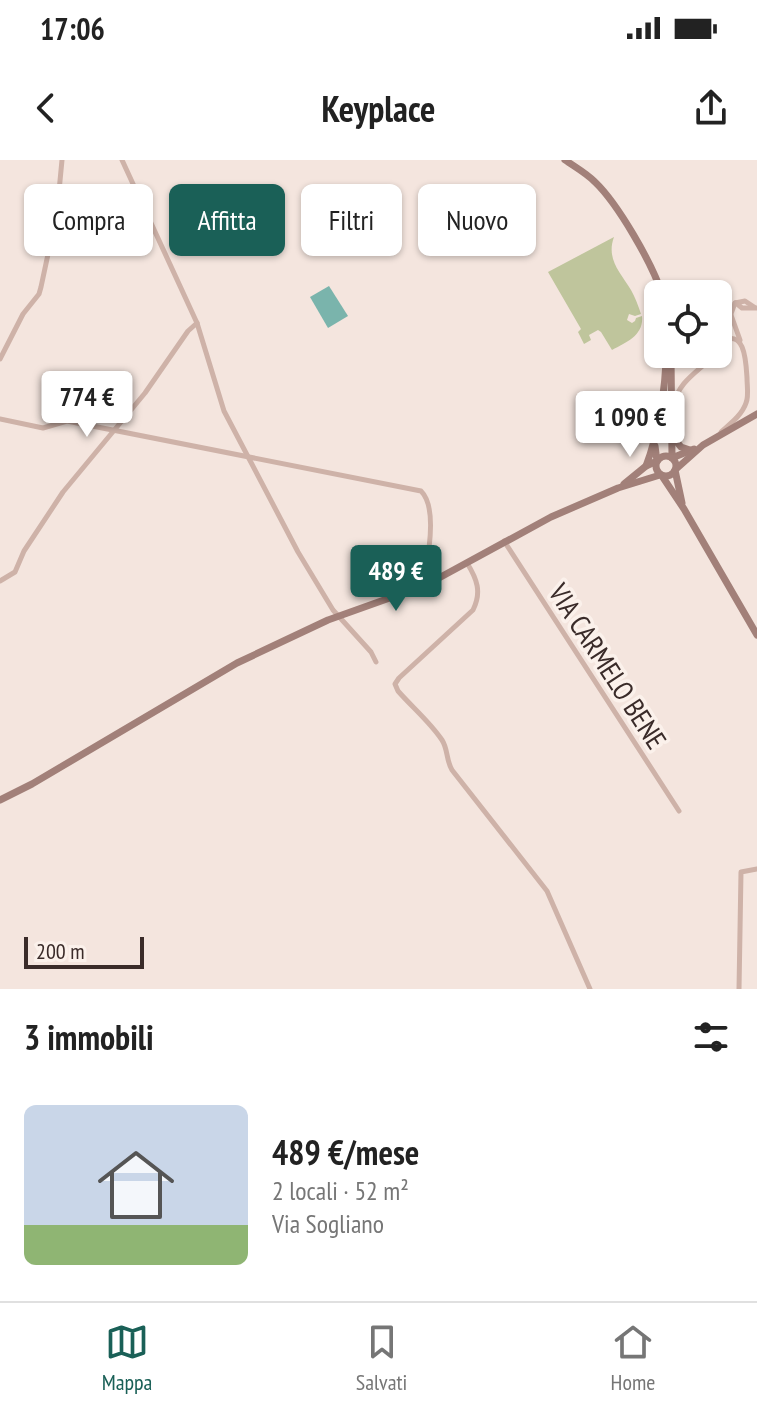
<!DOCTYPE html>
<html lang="it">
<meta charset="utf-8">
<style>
:root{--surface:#fff;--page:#f6f6f6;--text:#222;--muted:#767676;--line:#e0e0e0;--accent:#1a6057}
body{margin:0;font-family:"PT Sans Narrow",sans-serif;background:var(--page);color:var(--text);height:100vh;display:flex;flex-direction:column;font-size:30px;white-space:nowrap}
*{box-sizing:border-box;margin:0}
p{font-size:26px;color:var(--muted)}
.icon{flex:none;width:44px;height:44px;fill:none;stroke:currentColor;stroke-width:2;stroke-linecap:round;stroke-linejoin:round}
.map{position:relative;height:829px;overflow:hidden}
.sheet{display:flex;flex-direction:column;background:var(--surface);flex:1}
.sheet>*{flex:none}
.guide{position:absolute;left:24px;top:24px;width:710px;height:72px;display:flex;gap:16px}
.tools{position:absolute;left:644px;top:120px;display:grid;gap:16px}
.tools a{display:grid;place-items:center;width:88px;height:88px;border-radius:12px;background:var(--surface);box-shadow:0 2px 6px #0004;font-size:40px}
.scale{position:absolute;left:24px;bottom:20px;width:120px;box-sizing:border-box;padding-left:8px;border:4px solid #3a2b29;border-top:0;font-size:22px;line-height:28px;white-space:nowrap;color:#3a2b29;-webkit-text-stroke:6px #fbf1eb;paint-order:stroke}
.price{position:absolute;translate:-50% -68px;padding:0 18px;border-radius:8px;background:#fff;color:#222;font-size:26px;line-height:52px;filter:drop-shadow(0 2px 4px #0008)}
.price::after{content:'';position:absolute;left:50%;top:48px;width:24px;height:18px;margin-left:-12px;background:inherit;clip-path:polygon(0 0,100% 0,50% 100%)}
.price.selected{background:var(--accent);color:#fff}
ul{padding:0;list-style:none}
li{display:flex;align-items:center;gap:24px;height:200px;padding:0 24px}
li span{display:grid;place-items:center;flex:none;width:224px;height:160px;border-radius:12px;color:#555}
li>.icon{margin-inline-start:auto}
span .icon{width:96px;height:96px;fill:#fffc;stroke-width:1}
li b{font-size:34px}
h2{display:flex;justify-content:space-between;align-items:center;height:96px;padding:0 24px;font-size:34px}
.pill{padding:0 28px;border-radius:12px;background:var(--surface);box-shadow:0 2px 6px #0004;font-size:28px;line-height:72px}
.pill.selected{background:var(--accent);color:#fff}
.status{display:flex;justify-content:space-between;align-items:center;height:56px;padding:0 40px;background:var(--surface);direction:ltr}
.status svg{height:22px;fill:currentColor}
header{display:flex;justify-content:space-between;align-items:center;height:104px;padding:0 24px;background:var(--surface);font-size:36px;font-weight:700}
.menu{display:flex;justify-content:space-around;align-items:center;height:112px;border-top:2px solid var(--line);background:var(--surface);font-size:22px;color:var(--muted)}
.menu a{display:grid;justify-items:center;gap:4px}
.menu .selected{color:var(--accent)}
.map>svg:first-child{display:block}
</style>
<div class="status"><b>17:06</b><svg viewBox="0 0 49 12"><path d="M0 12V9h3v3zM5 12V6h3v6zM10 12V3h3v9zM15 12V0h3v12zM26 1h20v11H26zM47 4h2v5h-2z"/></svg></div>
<header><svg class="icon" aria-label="back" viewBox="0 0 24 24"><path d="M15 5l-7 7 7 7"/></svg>Keyplace<svg class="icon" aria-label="share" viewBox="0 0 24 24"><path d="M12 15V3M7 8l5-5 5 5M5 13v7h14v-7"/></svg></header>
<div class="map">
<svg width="757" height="829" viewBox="0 0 757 829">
<rect width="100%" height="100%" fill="#f4e5de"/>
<path fill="#bfc59c" d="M 614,77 C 606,99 620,112 631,130 C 635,137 638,145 641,154 L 635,156 L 629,154 L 627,160 L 632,163 L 635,161 L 636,158 L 642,156 C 644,175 627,182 612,190 L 601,172 L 598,170 L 589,175 L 591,180 L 584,184 L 578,172 L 581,169 L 548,112 Z"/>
<polygon fill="#7ab4ac" points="329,126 348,156 328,168 310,137"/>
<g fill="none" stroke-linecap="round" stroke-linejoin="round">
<g stroke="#ceb2a8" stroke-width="5">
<polyline points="122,0 197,163 224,251 298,392 333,450 371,492 376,502"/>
<polyline points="735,143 745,141 754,147"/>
<polyline points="736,143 742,148 757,148"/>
<polyline points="731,155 740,180"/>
<path d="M 720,183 C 745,166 746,202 747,218 C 747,226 749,236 746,243 C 742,255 730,264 721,272"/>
<polyline points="718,189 735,143"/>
<path d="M 676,194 C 685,203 693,206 706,202"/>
<polyline points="0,199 23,154 39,134 41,127 57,52 62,0"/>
<path d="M 674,244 C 679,220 700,211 715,194"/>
<path d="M 0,259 L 43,268 L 67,261 L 421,331 C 437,347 429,392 425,412 L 428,416 L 439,418"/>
<polyline points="504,381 679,651"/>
<path d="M 467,403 C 477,419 482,432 473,450 L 399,518 L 395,524 L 398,531 C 412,547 430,562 442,580 C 448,589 446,600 452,610 L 547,731 L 590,829"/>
<polyline points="0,421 15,412 24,391 63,332 145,233 188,171 197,163"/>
<polyline points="739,829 741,712 757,709"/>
</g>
<g stroke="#a28079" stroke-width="7">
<path d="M 565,0 C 575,7 586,13 595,22 C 618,44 652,103 662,134"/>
<polyline points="671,194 672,298 694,289"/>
<polyline points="671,275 681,287 690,290"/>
<circle cx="666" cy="306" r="10"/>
<path d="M 646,306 C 658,275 666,227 666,194"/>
<polyline points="662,316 684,349 757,475"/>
<polyline points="624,324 646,306 657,301 655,286"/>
<polyline points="682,343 675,310 703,285 757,254"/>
<polyline points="0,640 32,624 237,503 328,460 426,425 551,357 618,328 660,315"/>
</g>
</g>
<g text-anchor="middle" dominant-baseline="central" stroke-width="7" stroke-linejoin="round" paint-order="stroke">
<g font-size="28" fill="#3a2b29" stroke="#fbf1eb">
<text transform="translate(608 506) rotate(57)">VIA CARMELO BENE</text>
</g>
</g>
</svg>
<div class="tools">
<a><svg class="icon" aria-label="locate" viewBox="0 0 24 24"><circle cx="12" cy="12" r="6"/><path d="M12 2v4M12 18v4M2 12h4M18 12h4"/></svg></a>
</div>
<div class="scale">200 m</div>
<b class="price" style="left:87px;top:279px">774 €</b>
<b class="price" style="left:630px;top:299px">1 090 €</b>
<b class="price selected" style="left:396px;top:453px">489 €</b>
<div class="guide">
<a class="pill">Compra</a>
<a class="pill selected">Affitta</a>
<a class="pill">Filtri</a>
<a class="pill">Nuovo</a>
</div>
</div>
<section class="sheet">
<h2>3 immobili<svg class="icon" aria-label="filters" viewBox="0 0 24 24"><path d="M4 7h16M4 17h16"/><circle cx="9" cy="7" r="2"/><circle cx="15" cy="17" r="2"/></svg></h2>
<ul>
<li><span style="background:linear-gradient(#c9d6e8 75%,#8fb573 0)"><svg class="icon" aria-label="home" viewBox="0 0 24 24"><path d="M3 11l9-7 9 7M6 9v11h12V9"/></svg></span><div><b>489 €/mese</b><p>2 locali · 52 m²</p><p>Via Sogliano</p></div></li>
</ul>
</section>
<nav class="menu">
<a class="selected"><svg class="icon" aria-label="map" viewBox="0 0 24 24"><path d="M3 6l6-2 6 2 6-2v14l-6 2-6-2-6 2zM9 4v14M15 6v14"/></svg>Mappa</a>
<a><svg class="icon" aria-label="saved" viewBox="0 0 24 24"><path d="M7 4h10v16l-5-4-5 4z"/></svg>Salvati</a>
<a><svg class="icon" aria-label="home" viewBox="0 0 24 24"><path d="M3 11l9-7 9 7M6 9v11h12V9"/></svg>Home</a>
</nav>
